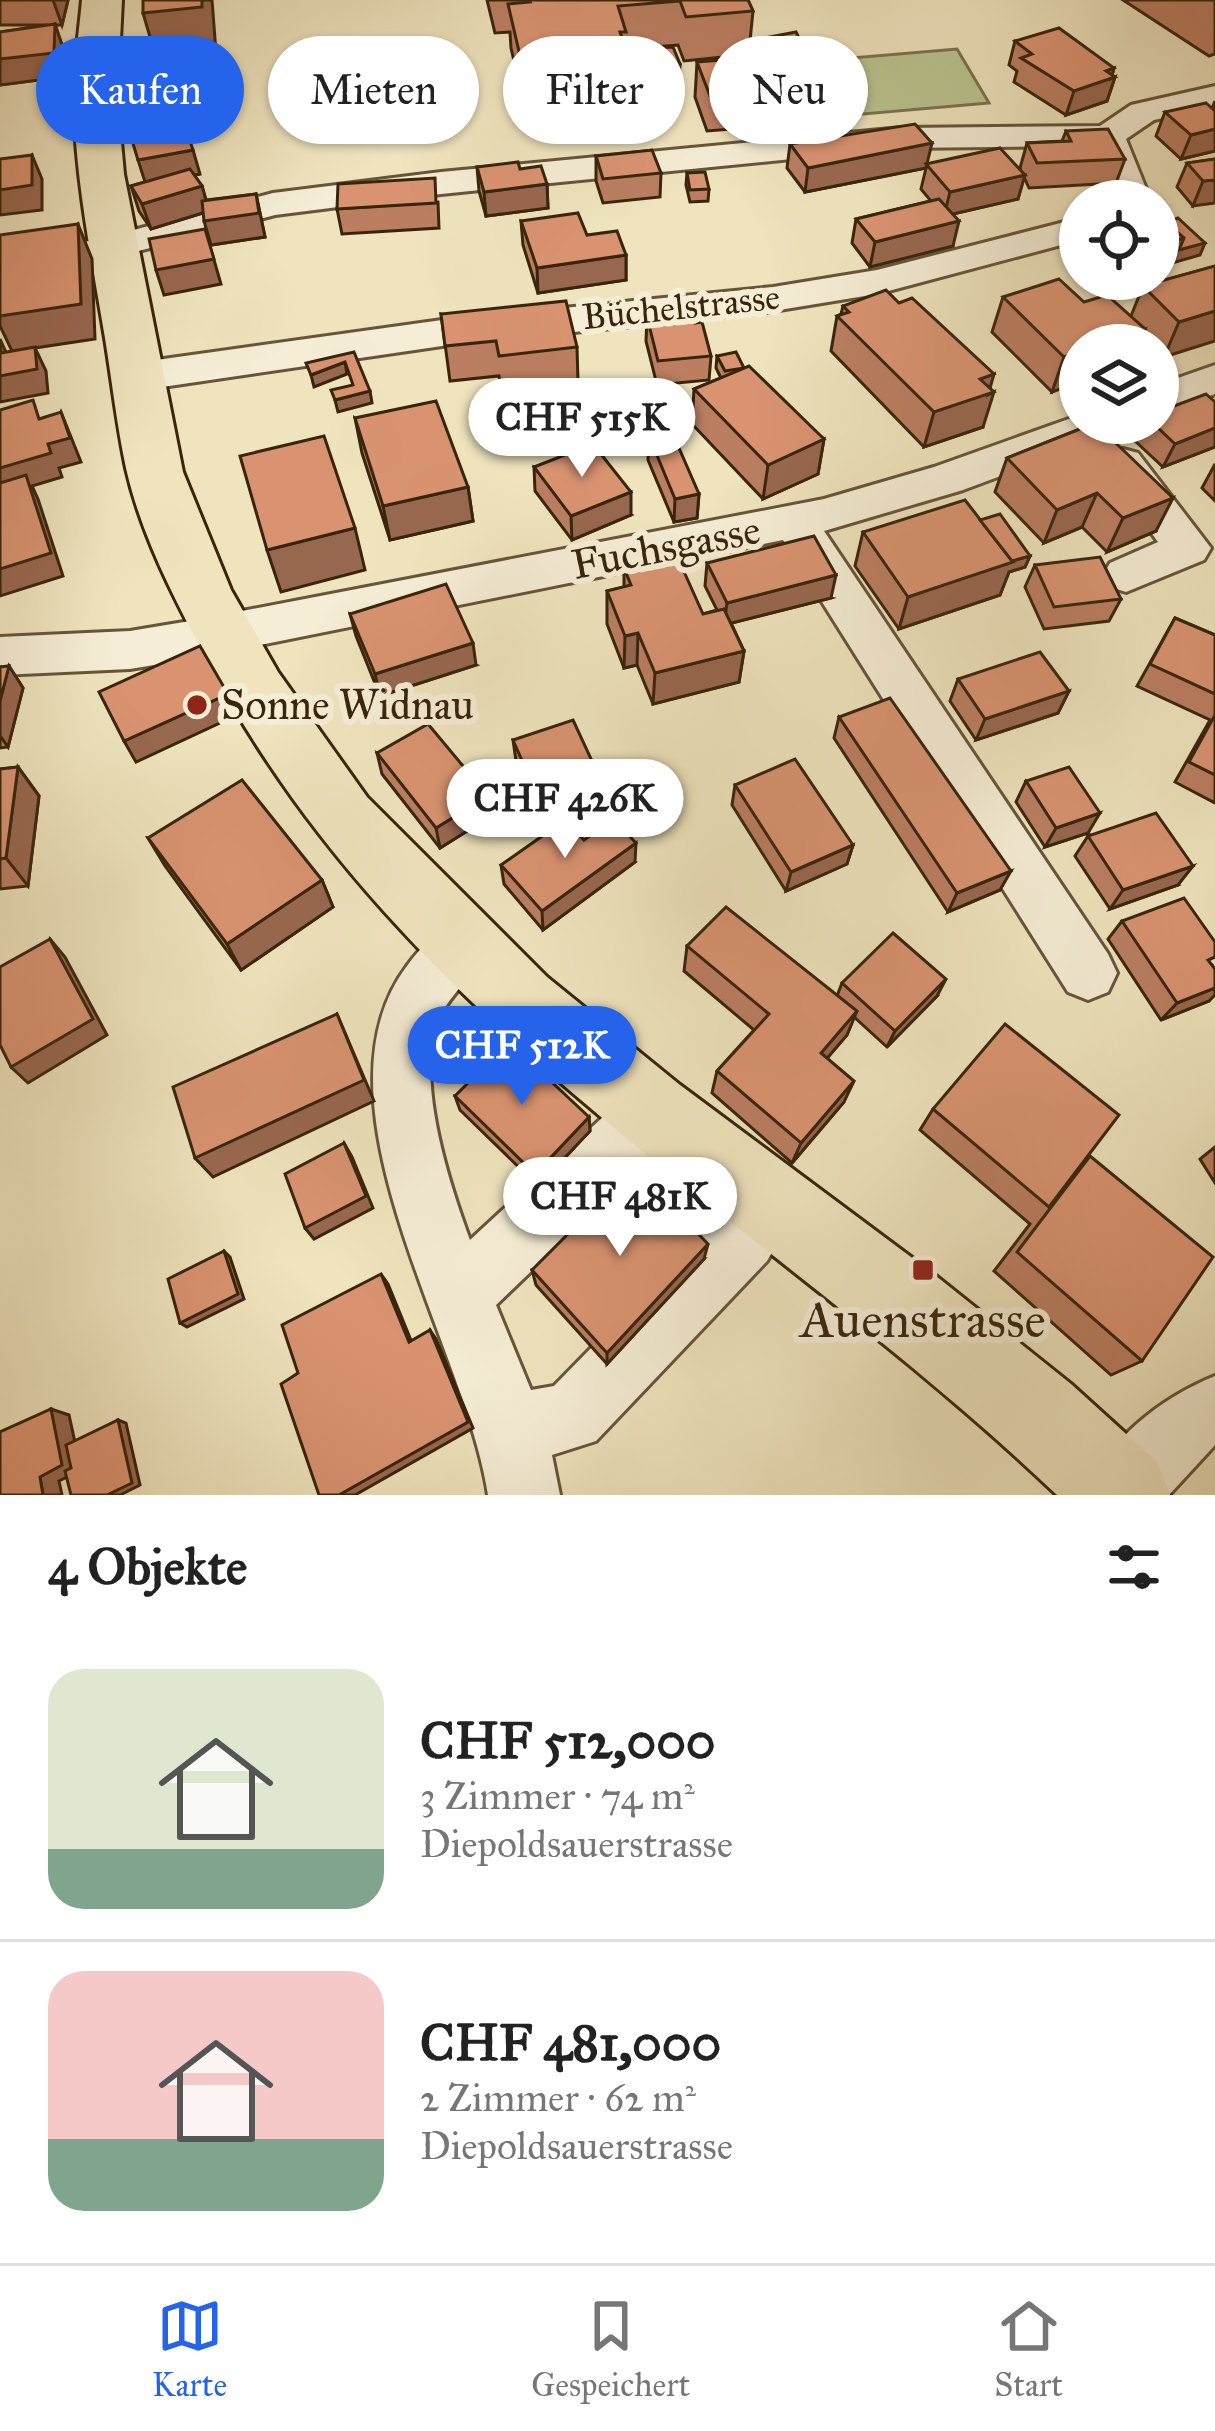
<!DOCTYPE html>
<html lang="de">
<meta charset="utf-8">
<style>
:root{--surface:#fff;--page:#f2f2f2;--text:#222;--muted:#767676;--line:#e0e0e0;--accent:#2563eb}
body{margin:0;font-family:"IM FELL Great Primer",serif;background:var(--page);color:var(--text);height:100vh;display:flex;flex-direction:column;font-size:45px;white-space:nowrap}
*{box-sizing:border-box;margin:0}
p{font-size:39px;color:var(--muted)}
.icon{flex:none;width:66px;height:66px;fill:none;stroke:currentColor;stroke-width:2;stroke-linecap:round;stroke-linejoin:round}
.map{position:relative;height:1495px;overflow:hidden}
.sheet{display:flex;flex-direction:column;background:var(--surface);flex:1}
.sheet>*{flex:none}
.hud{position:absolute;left:36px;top:36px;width:1143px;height:108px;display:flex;gap:24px}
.fabs{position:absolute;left:1059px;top:180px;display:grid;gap:24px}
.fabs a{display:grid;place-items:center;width:120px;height:120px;border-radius:50%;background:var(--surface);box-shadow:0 3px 9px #0004;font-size:60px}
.price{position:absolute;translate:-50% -102px;padding:0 27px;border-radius:42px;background:#fff;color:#222;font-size:39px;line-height:78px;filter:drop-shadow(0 3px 6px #0008)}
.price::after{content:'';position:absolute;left:50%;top:72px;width:36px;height:27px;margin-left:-18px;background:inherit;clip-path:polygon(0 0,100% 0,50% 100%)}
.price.on{background:var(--accent);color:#fff}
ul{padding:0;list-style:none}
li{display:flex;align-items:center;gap:36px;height:300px;padding:0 48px}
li+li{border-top:3px solid var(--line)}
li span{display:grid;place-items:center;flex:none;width:336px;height:240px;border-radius:36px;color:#555}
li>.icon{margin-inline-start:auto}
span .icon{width:144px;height:144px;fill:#fffc;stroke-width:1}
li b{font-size:51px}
h2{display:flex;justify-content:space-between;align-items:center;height:144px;padding:0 48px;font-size:51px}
.pill{padding:0 42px;border-radius:54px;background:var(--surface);box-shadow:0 3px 9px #0004;font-size:42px;line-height:108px}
.pill.on{background:var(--accent);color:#fff}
.tabs{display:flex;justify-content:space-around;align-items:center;height:168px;border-top:3px solid var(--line);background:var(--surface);font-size:33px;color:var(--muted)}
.tabs a{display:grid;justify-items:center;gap:6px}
.tabs .on{color:var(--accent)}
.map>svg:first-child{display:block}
</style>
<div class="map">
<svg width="1215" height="1495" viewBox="0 0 1215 1495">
<rect width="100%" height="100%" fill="#efe4be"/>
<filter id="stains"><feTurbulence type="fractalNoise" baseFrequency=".00167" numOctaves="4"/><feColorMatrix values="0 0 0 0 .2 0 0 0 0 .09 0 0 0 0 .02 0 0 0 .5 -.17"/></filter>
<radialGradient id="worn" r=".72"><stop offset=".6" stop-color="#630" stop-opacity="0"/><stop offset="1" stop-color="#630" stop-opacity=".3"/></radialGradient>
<polygon fill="#bac490" stroke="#79744e" stroke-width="3" points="957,49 989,103 829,117 804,62"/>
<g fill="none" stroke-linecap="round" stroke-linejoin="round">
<g stroke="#665538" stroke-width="6">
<g id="minor">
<polygon points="1215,86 1215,106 1154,120 1126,139 1151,201 1115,201 1095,146 901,148 441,194 275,215 93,263 0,265 0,241 17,245 92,241 273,193 441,172 901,128 1100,126 1131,105"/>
<polygon points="1080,218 1080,240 877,294 773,311 442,346 135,391 121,387 115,377 121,367 135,363 442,320 773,287 877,270"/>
<polygon points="1215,365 1215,394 1158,414 1158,385"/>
<polygon points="1080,415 1080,423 1121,423 1115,433 963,490 824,531 1108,954 1117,973 1108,992 1088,1000 1068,992 783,540 190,659 130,669 0,675 0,637 130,631 190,621 824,499 934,467"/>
<polygon points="1123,449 1138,453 1211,548 1204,560 1126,592 1110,587 1103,575 1110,563 1158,542 1101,464 1108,453"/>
<path d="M 463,920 L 483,928 L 491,946 C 479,972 455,988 442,1013 C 411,1070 449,1183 470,1240 L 630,1092 L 652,1083 L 674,1092 L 682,1113 L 674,1134 L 496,1305 L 531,1390 L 554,1386 L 721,1215 L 747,1181 L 769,1171 L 791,1181 L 801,1203 L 767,1261 L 596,1441 L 552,1455 L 560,1495 L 488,1495 C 466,1345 304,1103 407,966 C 422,945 439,929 463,920 Z"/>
<path d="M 1215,1376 L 1215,1445 L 1169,1495 L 1084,1495 C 1108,1439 1161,1398 1215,1376 Z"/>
</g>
</g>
<g stroke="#38250c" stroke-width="6">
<path id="major" d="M 82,0 L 122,0 L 117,99 L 124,174 L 183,472 L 231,590 L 278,672 L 367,797 L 547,977 L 680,1085 L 931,1272 L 1071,1384 L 1157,1462 L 1170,1495 L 1057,1495 C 765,1217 402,1031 207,660 C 175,600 141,535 126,468 C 117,426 112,381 105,338 C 92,260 76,182 74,104 C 73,70 79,34 82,0 Z"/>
</g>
<use href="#minor" fill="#f5edd5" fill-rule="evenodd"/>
<use href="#major" fill="#efe4be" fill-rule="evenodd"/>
</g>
<g fill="#bb7e61" stroke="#38250c" stroke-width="3">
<polygon points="0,0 68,0 62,25 55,25 63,48 62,77 0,85 0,32 48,25 0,25"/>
<polygon points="487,0 748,0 753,11 750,41 824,87 819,122 707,131 695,97 697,62 743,58 743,55 684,61 678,45 639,48 680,64 678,109 567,119 566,114 527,117 511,48 510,32 495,33"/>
<polygon points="1123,0 1215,0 1215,54 1209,56"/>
<polygon points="1015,41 1114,68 1112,75 1115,77 1107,101 1066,115 1014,82 1017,71 1009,65"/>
<polygon points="1215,101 1215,151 1181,159 1156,136 1165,112 1212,108"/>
<polygon points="1066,131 1125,159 1116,183 1029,188 1024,177 1018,199 953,214 953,246 870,267 852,243 856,219 931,201 921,189 926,168 805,192 787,168 790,144 928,164 1021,171 1020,168 1027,143 1062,141"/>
<polygon points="596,156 661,173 660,197 603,203 596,181"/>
<polygon points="1215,159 1193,206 1177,187 1187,163"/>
<polygon points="477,167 520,169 547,184 548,208 486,216 479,191"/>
<polygon points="687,173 709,189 708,201 690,202 686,185"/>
<polygon points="200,174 194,175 202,186 206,200 256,194 265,237 211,245 203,213 151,229 139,211 131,186 145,182"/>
<polygon points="438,202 439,228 342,234 337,209"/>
<polygon points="521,221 587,235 626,255 626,280 538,293 523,245"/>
<polygon points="1215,266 1164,357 1158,351 1158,345 1152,345 1142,336 1138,345 1080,345 1052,392 992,332 1003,297 1084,302 1131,316 1143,286"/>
<polygon points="843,306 990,388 983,427 924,447 831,351 837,316 841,314"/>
<polygon points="441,314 577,347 578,382 502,391 499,376 450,381"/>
<polygon points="647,317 695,323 711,356 709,380 657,385 646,341"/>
<polygon points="717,356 744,368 824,439 818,474 763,499 692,424 694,389 721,378 716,368"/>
<polygon points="355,418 468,487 473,521 390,540 362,453"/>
<polygon points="1095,423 1156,531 1107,552 1082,527 1044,543 995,492 1007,458"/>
<polygon points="1143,423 1215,428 1215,447 1163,467 1135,441"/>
<polygon points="649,436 699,494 697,518 674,522 648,460"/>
<polygon points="1215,464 1215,501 1202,488"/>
<polygon points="534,467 631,515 572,540 535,491"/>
<polygon points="980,520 1030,556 1025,567 1009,572 1000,595 899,629 855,566 863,532"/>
<polygon points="707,563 831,598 731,623 744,651 739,682 653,704 637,665 624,668 607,624 607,591 624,587 624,568 703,614 717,610 705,586"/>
<polygon points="1035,565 1121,599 1109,621 1044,629 1025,587"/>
<polygon points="350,614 476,665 380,696 356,636"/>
<polygon points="1175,618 1215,635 1215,803 1175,782 1210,720 1137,686"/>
<polygon points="9,666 23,688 8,747 0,748 0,667"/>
<polygon points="958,679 1069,691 1058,713 976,740 950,701"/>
<polygon points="839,717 1000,890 948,912 834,738"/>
<polygon points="513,740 592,761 592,782 533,801 516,761"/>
<polygon points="377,753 491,816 440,848 382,774"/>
<polygon points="18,767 39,796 28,886 0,889 0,769"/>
<polygon points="1026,781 1088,833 1045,847 1016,802"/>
<polygon points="735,785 853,845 847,864 786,891 732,805"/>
<polygon points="1088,836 1178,885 1110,909 1075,856"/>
<polygon points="148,838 322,880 333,907 241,970 165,866"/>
<polygon points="584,840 635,862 543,930 504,884 501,865"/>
<polygon points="1122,921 1212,965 1209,1001 1161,1020 1108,939"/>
<polygon points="687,946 837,996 842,983 937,996 887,1047 854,1017 847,1035 827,1058 844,1102 792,1163 712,1093 717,1071 754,1030 684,971"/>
<polygon points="455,1096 589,1117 590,1131 538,1186 460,1110"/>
<polygon points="933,1109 1085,1160 1142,1361 1111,1375 994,1271 1030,1224 920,1130"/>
<polygon points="1215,1147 1215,1183 1200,1159"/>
<polygon points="704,1259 607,1364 536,1285 532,1270"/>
</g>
<g fill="#98674f" stroke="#38250c" stroke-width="3">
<polygon points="53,0 68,0 62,25"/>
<polygon points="202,0 212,0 217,65 160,71 143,13"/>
<polygon points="55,24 63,48 62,77 0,85 0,59"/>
<polygon points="1114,68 1111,79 1115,77 1107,101 1066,115 1074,91 1106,71"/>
<polygon points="1215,129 1215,151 1181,159 1191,135"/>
<polygon points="932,143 926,168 805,192 808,168"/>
<polygon points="193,150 200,174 146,185 138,160"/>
<polygon points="32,155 42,179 42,210 0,215 0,190"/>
<polygon points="1025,175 1018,199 944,216 950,192"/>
<polygon points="1215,180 1215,203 1193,206 1203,181"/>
<polygon points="547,184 548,208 486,216 484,192"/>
<polygon points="202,186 209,211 151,229 142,204"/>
<polygon points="256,194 265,237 211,245 204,221"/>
<polygon points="959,221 953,246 870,267 875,242"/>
<polygon points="78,224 92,259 95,339 35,348 46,371 48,393 0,402 0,339 11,363 12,351 0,326 0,316"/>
<polygon points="205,229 221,284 164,295 156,270"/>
<polygon points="1184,238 1205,243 1200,255 1158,267 1158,245"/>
<polygon points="626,255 626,280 538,293 537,268"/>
<polygon points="1215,311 1215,341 1164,357 1179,322"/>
<polygon points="1145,329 1138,345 1099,345"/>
<polygon points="1080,351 1080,382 1052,392 1064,357"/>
<polygon points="345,362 347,374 314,387 311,375"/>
<polygon points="994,374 988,395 994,392 983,427 924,447 934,412 980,379"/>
<polygon points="370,391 372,403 338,412 335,400"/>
<polygon points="61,412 81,462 59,468 62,477 32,486 38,499 63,576 0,596 0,468 48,444"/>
<polygon points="1215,428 1215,447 1163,467 1175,444"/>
<polygon points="824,439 818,474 763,499 768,465"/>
<polygon points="468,487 473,521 390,540 383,506"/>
<polygon points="631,492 631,515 572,540 571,516"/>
<polygon points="1097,493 1082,527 1044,543 1057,510"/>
<polygon points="699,494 697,518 674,522 675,499"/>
<polygon points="1173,498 1156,531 1107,552 1123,518"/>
<polygon points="355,528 365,570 281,592 267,550"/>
<polygon points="1030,556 1025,567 1009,572 1000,595 899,629 908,597 1004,563"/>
<polygon points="836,575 831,598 724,625 727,603"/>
<polygon points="638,633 637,665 624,668 625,636"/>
<polygon points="473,643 476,665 380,696 375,674"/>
<polygon points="744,651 739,682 653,704 655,673"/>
<polygon points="9,666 23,688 8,747 0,736 0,701"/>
<polygon points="1069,691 1058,713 976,740 985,719"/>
<polygon points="228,694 237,715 136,762 124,741"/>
<polygon points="592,761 592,782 533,801 531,781"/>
<polygon points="18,767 39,796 28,886 6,858"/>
<polygon points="488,796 491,816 440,848 436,828"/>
<polygon points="1100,813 1088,833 1045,847 1056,828"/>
<polygon points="636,843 635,862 543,930 542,911"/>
<polygon points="853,845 847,864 786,891 791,872"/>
<polygon points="1193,866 1178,885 1110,909 1123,890"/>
<polygon points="1011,871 1000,890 948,912 957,893"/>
<polygon points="322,880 333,907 241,970 227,944"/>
<polygon points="50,939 65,957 107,1035 28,1083 11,1067"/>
<polygon points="946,979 937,996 887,1047 895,1031"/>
<polygon points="1215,988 1215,995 1209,1001 1161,1020 1177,1003"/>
<polygon points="857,1011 847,1035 812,1076 821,1053"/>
<polygon points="337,1014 374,1101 213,1177 195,1158"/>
<polygon points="854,1081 844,1102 792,1163 801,1143"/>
<polygon points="589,1117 590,1131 538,1186 535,1174"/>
<polygon points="344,1143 352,1157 373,1208 314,1239 305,1228"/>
<polygon points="708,1244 704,1259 607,1364 607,1353"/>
<polygon points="224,1251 230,1257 244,1299 187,1327 180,1323"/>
<polygon points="381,1274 388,1284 415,1350 409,1342"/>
<polygon points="430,1330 436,1339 473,1428 355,1495 339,1495"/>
<polygon points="51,1409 69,1415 81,1470 59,1481 62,1495 43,1495 40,1477"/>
<polygon points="118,1420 126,1423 140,1485 120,1495 107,1495"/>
</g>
<g fill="#d99371" stroke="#38250c" stroke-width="3">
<polygon points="143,0 202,0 202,7 143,13"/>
<polygon points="529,0 748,0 753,11 686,17 680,1 618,6 626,32 620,32 623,41 642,49 673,47 680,64 566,74 565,69 524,73 508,4 530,2"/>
<polygon points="55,24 54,53 0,59 0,32"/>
<polygon points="1059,28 1114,68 1106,71 1115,77 1074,91 1021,58 1032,54 1015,41"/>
<polygon points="796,32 824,87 710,96 697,62 751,58 744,42"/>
<polygon points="1206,103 1215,111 1215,129 1191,135 1165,112"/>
<polygon points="182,117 193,150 138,160 128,127"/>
<polygon points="915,124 932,143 808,168 790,144"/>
<polygon points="1108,129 1125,159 1037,163 1027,143 1071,141 1066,131"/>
<polygon points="1000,148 1025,175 950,192 926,164"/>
<polygon points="652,150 661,173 603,179 596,156"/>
<polygon points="32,155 32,185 0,190 0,159"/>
<polygon points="1215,159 1215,180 1203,181 1187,163"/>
<polygon points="518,162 520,169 541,166 547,184 484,192 477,167"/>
<polygon points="190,169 202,186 142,204 131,186"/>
<polygon points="705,172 709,189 690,190 687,173"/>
<polygon points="435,178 436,203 337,209 338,184"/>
<polygon points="256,194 259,213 204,221 202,201"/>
<polygon points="939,199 959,221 875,242 856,219"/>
<polygon points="578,213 587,235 617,231 626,255 537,268 521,221"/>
<polygon points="1158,214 1184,238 1158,245"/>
<polygon points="1178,218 1205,243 1179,250 1184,238 1166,222"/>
<polygon points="78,224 81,304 0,316 0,235"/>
<polygon points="205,229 214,259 156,270 149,239"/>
<polygon points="1215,266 1215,311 1179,322 1143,286"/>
<polygon points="1059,279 1084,302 1107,295 1145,329 1099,345 1080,345 1080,351 1064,357 1003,297"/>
<polygon points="886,290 899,303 912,298 994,374 980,379 994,392 934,412 837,316 849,312 843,306"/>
<polygon points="566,301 577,347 499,356 496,341 445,346 441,314"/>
<polygon points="693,313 695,323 702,322 711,356 658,361 647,317"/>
<polygon points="0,343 1,353 35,347 37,369 0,376"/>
<polygon points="354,352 370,391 335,400 331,390 353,385 345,362 311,375 306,363"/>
<polygon points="736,352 744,368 725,371 717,356"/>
<polygon points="749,366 824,439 768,465 694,389"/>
<polygon points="1206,394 1215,402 1215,428 1175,444 1153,423 1158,423 1158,412"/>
<polygon points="33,400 39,419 61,412 70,438 48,444 51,453 0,468 0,410"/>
<polygon points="436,401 468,487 383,506 355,418"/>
<polygon points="1095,423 1173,498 1123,518 1097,493 1057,510 1007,458"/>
<polygon points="672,432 699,494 675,499 649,436"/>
<polygon points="324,436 355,528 267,550 240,456"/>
<polygon points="593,444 631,492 571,516 534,467"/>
<polygon points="26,475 51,553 0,569 0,483"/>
<polygon points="965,500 1013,562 908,597 863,532"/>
<polygon points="1000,514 1030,556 1012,561 980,520"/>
<polygon points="814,536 836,575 727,603 707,563"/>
<polygon points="677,556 703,614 724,609 744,651 655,673 638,633 625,636 607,591 631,585 624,568"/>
<polygon points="1100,557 1121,599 1054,607 1035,565"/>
<polygon points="446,584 473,643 375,674 350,614"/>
<polygon points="1175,618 1215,635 1215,694 1150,664"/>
<polygon points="200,646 228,694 124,741 99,692"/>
<polygon points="1040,652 1069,691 985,719 958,679"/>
<polygon points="9,666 0,701 0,667"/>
<polygon points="890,698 1011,871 957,893 839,717"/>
<polygon points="1215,715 1215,775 1189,762"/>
<polygon points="573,720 592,761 531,781 513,740"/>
<polygon points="428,724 488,796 436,828 377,753"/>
<polygon points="795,759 853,845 791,872 735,785"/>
<polygon points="18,767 6,858 0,859 0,769"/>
<polygon points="1069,767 1100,813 1056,828 1026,781"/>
<polygon points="242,780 322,880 227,944 148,838"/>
<polygon points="1156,813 1193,866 1123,890 1088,836"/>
<polygon points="613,819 636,843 542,911 501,865 565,820 584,840"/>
<polygon points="1184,898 1215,942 1215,957 1208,960 1215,969 1215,988 1177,1003 1122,921"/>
<polygon points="726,907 857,1011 821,1053 854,1081 801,1143 717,1071 769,1014 687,946"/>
<polygon points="893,933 946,979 895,1031 842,983"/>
<polygon points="50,939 93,1019 11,1067 0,1045 0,967"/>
<polygon points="337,1014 364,1080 195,1158 173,1087"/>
<polygon points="1005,1024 1119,1115 1049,1207 933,1109"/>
<polygon points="509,1042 589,1117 535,1174 455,1096"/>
<polygon points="344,1143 366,1196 305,1228 285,1174"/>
<polygon points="1090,1156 1213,1257 1142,1361 1017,1252"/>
<polygon points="634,1168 708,1244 607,1353 532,1270"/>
<polygon points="224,1251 238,1294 180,1323 168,1279"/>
<polygon points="381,1274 409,1342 430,1330 468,1422 339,1495 319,1495 281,1384 298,1373 282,1325"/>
<polygon points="51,1409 62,1465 40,1477 43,1495 0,1495 0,1432"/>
<polygon points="118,1420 132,1483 107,1495 71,1495 65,1471 71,1468 66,1445"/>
</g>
<g fill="#8f2418" stroke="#f5edd5" stroke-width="4.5">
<circle cx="197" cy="705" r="12"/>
<rect x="911" y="1258" width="24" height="24" rx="6"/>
</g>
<g text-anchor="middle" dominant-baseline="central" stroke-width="12" stroke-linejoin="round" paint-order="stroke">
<g font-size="36" fill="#38250c" stroke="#f5edd5">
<text transform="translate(681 307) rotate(-6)">Büchelstrasse</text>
</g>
<g font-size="42" fill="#38250c" stroke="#f5edd5">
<text transform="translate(666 547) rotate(-11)">Fuchsgasse</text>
</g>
<g font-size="42" fill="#38250c" stroke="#f5edd5" text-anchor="start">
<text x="221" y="705">Sonne Widnau</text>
</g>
<g font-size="51" fill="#38250c" stroke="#f5edd5">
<text x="923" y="1320">Auenstrasse</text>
</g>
</g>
<rect width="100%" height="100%" filter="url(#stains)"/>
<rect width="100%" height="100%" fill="url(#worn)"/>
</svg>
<div class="fabs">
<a><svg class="icon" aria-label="locate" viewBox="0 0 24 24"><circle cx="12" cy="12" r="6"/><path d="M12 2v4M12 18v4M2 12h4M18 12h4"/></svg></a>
<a><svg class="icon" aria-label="layers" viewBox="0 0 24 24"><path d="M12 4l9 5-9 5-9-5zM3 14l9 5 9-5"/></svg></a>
</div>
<b class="price" style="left:582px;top:480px">CHF 515K</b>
<b class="price" style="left:565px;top:861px">CHF 426K</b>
<b class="price on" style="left:522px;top:1108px">CHF 512K</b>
<b class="price" style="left:620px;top:1259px">CHF 481K</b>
<div class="hud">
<a class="pill on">Kaufen</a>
<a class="pill">Mieten</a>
<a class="pill">Filter</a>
<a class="pill">Neu</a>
</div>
</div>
<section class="sheet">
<h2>4 Objekte<svg class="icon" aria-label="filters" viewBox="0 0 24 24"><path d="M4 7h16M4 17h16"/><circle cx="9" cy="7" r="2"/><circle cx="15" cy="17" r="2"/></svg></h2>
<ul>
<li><span style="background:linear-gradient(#dfe7d0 75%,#7fa58c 0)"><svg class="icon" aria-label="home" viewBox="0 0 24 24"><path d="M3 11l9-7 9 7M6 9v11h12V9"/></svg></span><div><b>CHF 512,000</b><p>3 Zimmer · 74 m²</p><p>Diepoldsauerstrasse</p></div></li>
<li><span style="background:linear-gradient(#f6c9c9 70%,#7fa58c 0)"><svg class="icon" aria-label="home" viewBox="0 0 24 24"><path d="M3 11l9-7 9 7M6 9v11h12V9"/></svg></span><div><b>CHF 481,000</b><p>2 Zimmer · 62 m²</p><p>Diepoldsauerstrasse</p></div></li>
</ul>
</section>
<nav class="tabs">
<a class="on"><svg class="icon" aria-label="map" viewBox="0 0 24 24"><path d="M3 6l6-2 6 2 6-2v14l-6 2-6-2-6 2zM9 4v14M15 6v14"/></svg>Karte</a>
<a><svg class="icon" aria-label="saved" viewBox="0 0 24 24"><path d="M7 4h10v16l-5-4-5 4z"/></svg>Gespeichert</a>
<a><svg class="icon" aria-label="home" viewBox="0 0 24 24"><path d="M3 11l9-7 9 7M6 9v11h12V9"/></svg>Start</a>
</nav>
